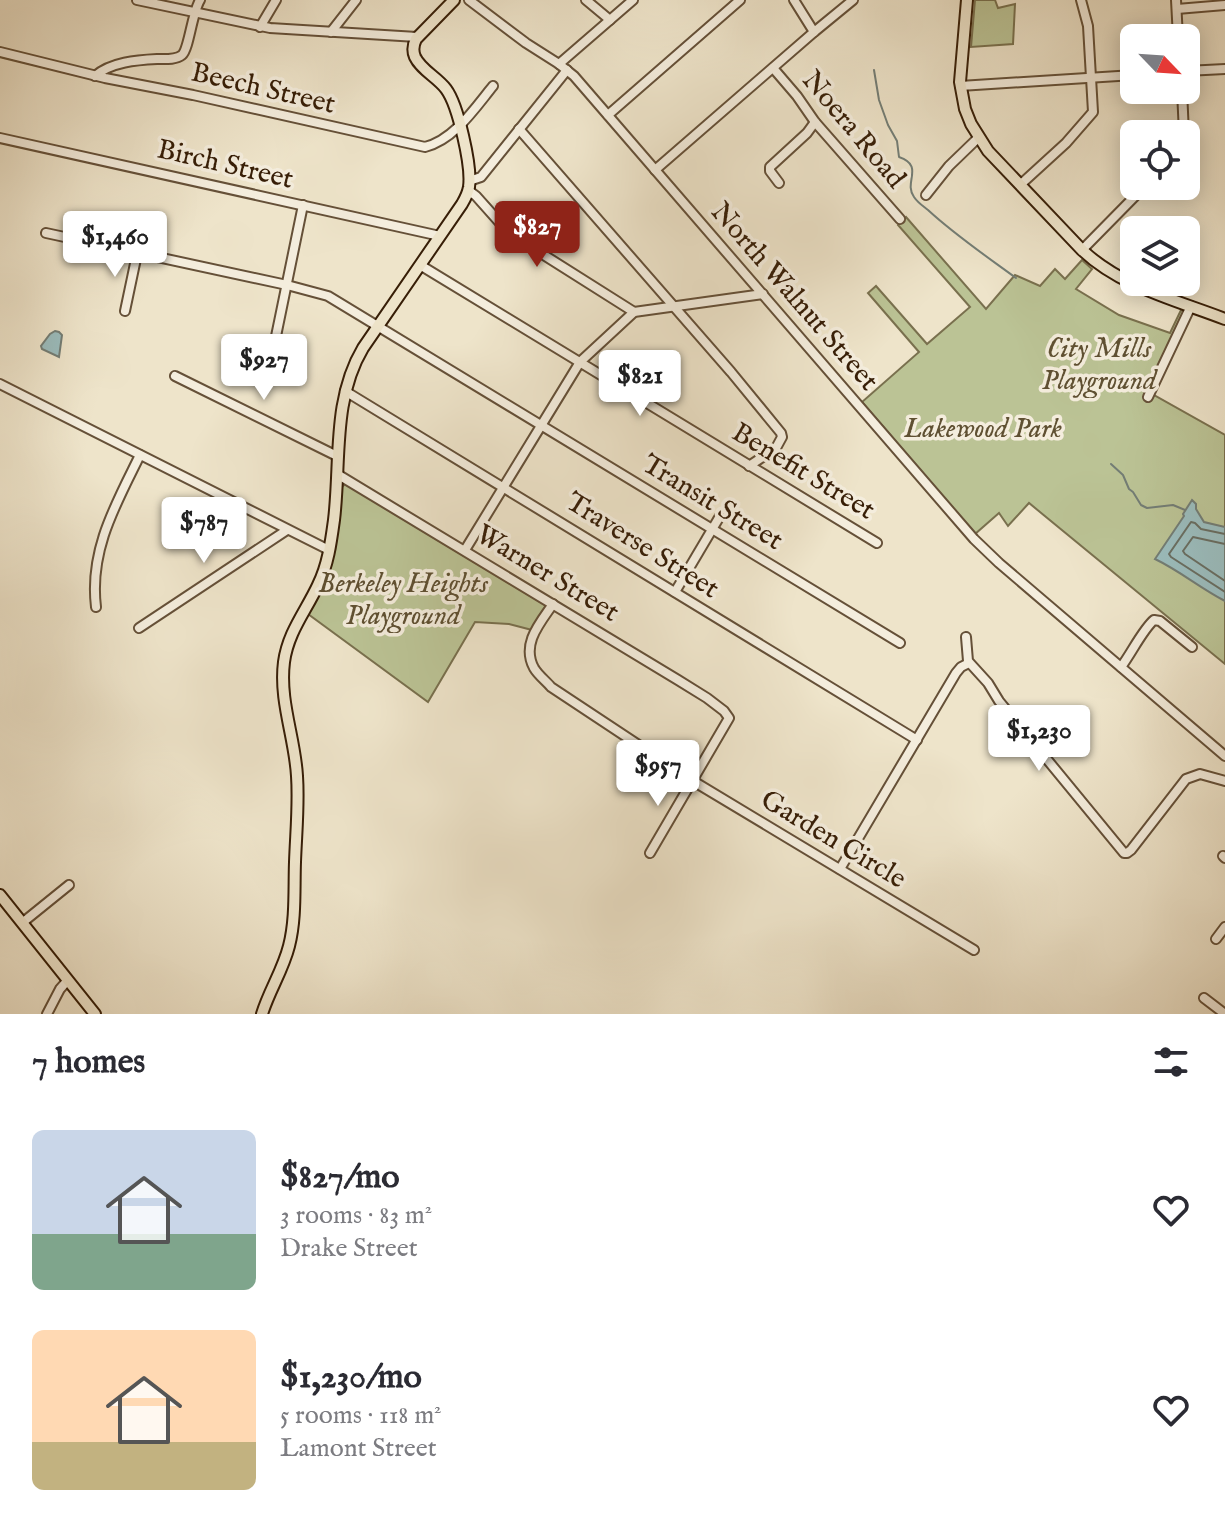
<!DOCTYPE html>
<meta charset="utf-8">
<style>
:root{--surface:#fff;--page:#f7f7f7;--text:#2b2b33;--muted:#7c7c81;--accent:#8f2418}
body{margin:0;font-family:"IM FELL English",serif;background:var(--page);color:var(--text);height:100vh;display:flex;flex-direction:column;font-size:30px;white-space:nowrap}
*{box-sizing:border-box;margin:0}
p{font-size:26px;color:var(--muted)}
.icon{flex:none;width:44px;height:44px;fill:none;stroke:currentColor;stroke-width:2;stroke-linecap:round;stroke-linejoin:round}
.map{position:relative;height:1014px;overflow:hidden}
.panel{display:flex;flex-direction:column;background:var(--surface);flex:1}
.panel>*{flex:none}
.needle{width:52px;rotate:115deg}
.tools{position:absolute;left:1120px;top:24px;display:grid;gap:16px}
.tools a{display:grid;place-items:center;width:80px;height:80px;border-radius:12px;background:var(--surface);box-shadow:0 4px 20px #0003;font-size:40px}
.price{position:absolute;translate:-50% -68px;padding:0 18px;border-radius:8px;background:#fff;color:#222;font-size:26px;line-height:52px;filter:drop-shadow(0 2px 4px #0008)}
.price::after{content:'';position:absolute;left:50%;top:48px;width:24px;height:18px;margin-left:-12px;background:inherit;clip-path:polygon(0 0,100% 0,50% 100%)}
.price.selected{background:var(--accent);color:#fff}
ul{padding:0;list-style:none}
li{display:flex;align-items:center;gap:24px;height:200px;padding:0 32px}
li span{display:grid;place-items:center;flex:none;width:224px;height:160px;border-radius:12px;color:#555}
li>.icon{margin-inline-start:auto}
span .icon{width:96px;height:96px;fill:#fffc;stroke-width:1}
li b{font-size:34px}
h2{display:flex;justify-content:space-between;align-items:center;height:96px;padding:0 32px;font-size:34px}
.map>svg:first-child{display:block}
</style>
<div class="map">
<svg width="1225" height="1014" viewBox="0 0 1225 1014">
<rect width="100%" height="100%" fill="#eee4ca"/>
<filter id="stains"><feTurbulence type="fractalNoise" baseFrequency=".0025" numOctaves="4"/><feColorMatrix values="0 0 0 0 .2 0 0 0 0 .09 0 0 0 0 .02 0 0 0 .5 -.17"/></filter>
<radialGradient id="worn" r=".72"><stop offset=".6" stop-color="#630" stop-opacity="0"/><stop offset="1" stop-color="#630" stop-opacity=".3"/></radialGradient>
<g fill="#bbc395" stroke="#79704e" stroke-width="2">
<polygon points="975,0 995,0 998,8 1015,4 1013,44 971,47"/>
<polygon points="906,217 986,309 1015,275 1040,286 1055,269 1065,279 1082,260 1092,269 1076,289 1119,315 1170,333 1181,310 1186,312 1147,391 1225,435 1225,664 1029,503 1008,526 999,513 975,534 862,402 919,352 868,293 876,286 927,344 970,307 898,225"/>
<path d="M 345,484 L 550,608 L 536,631 L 509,624 L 475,622 L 428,702 L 308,614 C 334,573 339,536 341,488 Z"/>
</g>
<g fill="#9bbdbe" stroke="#737d75" stroke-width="2">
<polygon points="55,331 59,332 62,335 59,357 42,349 41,346 50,334"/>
<path d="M 1192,500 L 1196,504 L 1196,509 L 1204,522 L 1225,527 L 1225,601 C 1200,588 1180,571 1155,559 L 1184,516 L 1183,514 Z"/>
</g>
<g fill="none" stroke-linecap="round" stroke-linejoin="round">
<g stroke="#696e62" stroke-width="2">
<polyline points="1225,534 1201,529 1195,523 1191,522 1169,554 1171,557 1225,592"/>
<polyline points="1225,544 1193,537 1183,551 1185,554 1225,581"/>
</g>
<g stroke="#737d75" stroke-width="2">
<path d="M 874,70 L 879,100 L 888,125 L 897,141 L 899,157 C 925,166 903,182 914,197 C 918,203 923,206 928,210 C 955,235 986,256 1016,278"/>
<polyline points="1111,464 1123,475 1129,489 1133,492 1141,505 1147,508 1173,505 1185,510"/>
</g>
<g stroke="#655038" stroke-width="12">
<g id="minor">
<polyline points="137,0 270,28 417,37"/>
<polyline points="469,0 526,43 559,64 574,76 974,539 999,563 1225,756"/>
<polyline points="586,0 610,20"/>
<polyline points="794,0 814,32"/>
<polyline points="1176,0 1178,38"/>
<polyline points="1177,9 1225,5"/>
<polyline points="260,27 276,0"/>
<polyline points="331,32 356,0"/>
<path d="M 0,52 L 105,78 L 193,95 L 425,147 C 454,140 475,108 493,86"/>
<polyline points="559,64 633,0"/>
<polyline points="773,68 797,96 815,122 900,219"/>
<polyline points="1186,71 1225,69"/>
<path d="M 95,76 C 111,62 137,60 157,59 C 164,59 176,60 182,55 C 189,49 192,13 200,0"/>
<polyline points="960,86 1134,75"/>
<polyline points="1182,90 1184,134"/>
<polyline points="608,115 740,0"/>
<polyline points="519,129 731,372 781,433 782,437 776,448 749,466"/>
<polyline points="0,138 440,236"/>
<polyline points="655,170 814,32 853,0"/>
<polyline points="469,181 481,177 567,70"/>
<polyline points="779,183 770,171 770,167 807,133 815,122"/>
<polyline points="1020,185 1066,143 1093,112 1088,26 1081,0"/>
<polyline points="468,190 476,196 509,233 634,312"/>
<polyline points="926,195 949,166 978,138"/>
<polyline points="46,233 287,285 328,296 900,643"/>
<polyline points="1082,250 1145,186"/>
<polyline points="420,265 877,543"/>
<polyline points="125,311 137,254"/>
<polyline points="175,376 337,456"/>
<polyline points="267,380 303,205"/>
<polyline points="0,384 329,550"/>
<polyline points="345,391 917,740"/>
<polyline points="1148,397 1191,306"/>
<polyline points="337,474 678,680 707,698 724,711 729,718 650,853"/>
<polyline points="465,550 580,362 634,312 763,294"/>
<polyline points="675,592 720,516"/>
<path d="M 553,604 C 540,623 521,644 534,668 C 538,675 546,681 551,687 L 693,781 L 974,950"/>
<path d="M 96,607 C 89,550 116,504 140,455"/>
<polyline points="139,628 287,530"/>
<polyline points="966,637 968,661 988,683 999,701 1124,853 1127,853 1131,850 1186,779 1200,774 1225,781"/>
<path d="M 1121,667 C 1131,654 1143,629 1154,620 L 1160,621 L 1192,647"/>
<polyline points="1223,856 1225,858"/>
<polyline points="840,869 956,673 961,667 969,663"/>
<polyline points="22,923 69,885"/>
<polyline points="1216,939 1225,927"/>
<polyline points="1204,998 1225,1014"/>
<polyline points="47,1014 60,989 68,980"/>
</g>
</g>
<g stroke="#371e07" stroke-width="14">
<g id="major">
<path d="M 967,0 L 960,82 L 965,109 L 971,124 L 988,151 L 1082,250 C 1121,287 1176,300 1225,319"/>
<polyline points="0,895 95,1014"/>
<path d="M 262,1014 C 269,991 283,970 289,946 C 296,919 294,889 295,862 C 296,833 299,805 297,776 C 295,738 279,701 284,662 C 288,632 306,611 318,585 C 328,565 331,542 334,520 C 341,462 332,400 363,348 L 462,204 C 465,199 468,193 469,187 C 472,166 458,105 446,89 C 437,77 421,70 415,57 C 412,50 413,45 416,39 L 454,0"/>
</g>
</g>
<use href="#minor" stroke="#f4eddd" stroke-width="8"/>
<use href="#major" stroke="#eee4ca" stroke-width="10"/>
</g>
<g text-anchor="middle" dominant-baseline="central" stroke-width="7" stroke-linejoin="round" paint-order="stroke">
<g font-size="28" fill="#371e07" stroke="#f4eddd">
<text transform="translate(263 89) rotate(13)">Beech Street</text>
<text transform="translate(853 130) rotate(50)">Noera Road</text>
<text transform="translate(225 165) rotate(13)">Birch Street</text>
<text transform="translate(794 297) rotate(49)">North Walnut Street</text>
<text transform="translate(803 472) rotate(31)">Benefit Street</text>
<text transform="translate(712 503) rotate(31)">Transit Street</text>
<text transform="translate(642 546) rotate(32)">Traverse Street</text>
<text transform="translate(547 574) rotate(31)">Warner Street</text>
<text transform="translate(833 840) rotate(31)">Garden Circle</text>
</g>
<g font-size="28" font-style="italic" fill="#5f5032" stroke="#f4eddd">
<text x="1099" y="349">City Mills<tspan x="1099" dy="32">Playground</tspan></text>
<text x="983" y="429">Lakewood Park</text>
<text x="403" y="584">Berkeley Heights<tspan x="403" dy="32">Playground</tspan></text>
</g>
</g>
<rect width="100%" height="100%" filter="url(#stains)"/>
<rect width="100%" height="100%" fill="url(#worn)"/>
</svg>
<div class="tools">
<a><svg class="needle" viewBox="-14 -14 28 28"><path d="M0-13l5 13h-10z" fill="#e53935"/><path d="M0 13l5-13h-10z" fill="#7c7c81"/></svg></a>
<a><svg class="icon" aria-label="locate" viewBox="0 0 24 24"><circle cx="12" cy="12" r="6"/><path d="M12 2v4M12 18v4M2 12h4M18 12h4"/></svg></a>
<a><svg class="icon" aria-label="layers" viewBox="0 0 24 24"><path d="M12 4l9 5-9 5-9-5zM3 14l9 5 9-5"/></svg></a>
</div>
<b class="price selected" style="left:537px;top:269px">$827</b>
<b class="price" style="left:115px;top:279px">$1,460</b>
<b class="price" style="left:264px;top:402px">$927</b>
<b class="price" style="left:640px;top:418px">$821</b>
<b class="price" style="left:204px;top:565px">$787</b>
<b class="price" style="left:1039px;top:773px">$1,230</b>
<b class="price" style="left:658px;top:808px">$957</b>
</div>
<section class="panel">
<h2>7 homes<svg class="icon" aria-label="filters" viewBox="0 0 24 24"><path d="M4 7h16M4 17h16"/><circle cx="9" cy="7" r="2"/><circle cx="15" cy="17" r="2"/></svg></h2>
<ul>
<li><span style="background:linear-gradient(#c9d6e8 65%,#7fa58c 0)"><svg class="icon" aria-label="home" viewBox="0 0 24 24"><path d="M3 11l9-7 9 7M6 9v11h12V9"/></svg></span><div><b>$827/mo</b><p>3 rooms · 83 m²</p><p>Drake Street</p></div><svg class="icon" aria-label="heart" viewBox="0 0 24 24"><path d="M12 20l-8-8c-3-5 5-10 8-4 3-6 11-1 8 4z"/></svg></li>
<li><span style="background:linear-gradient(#ffd9b3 70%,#c2b280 0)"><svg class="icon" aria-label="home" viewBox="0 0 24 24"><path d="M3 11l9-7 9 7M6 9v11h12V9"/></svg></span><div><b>$1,230/mo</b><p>5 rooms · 118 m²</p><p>Lamont Street</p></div><svg class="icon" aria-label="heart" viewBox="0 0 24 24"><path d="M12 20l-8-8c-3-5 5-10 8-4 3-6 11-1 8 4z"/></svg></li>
</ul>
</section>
